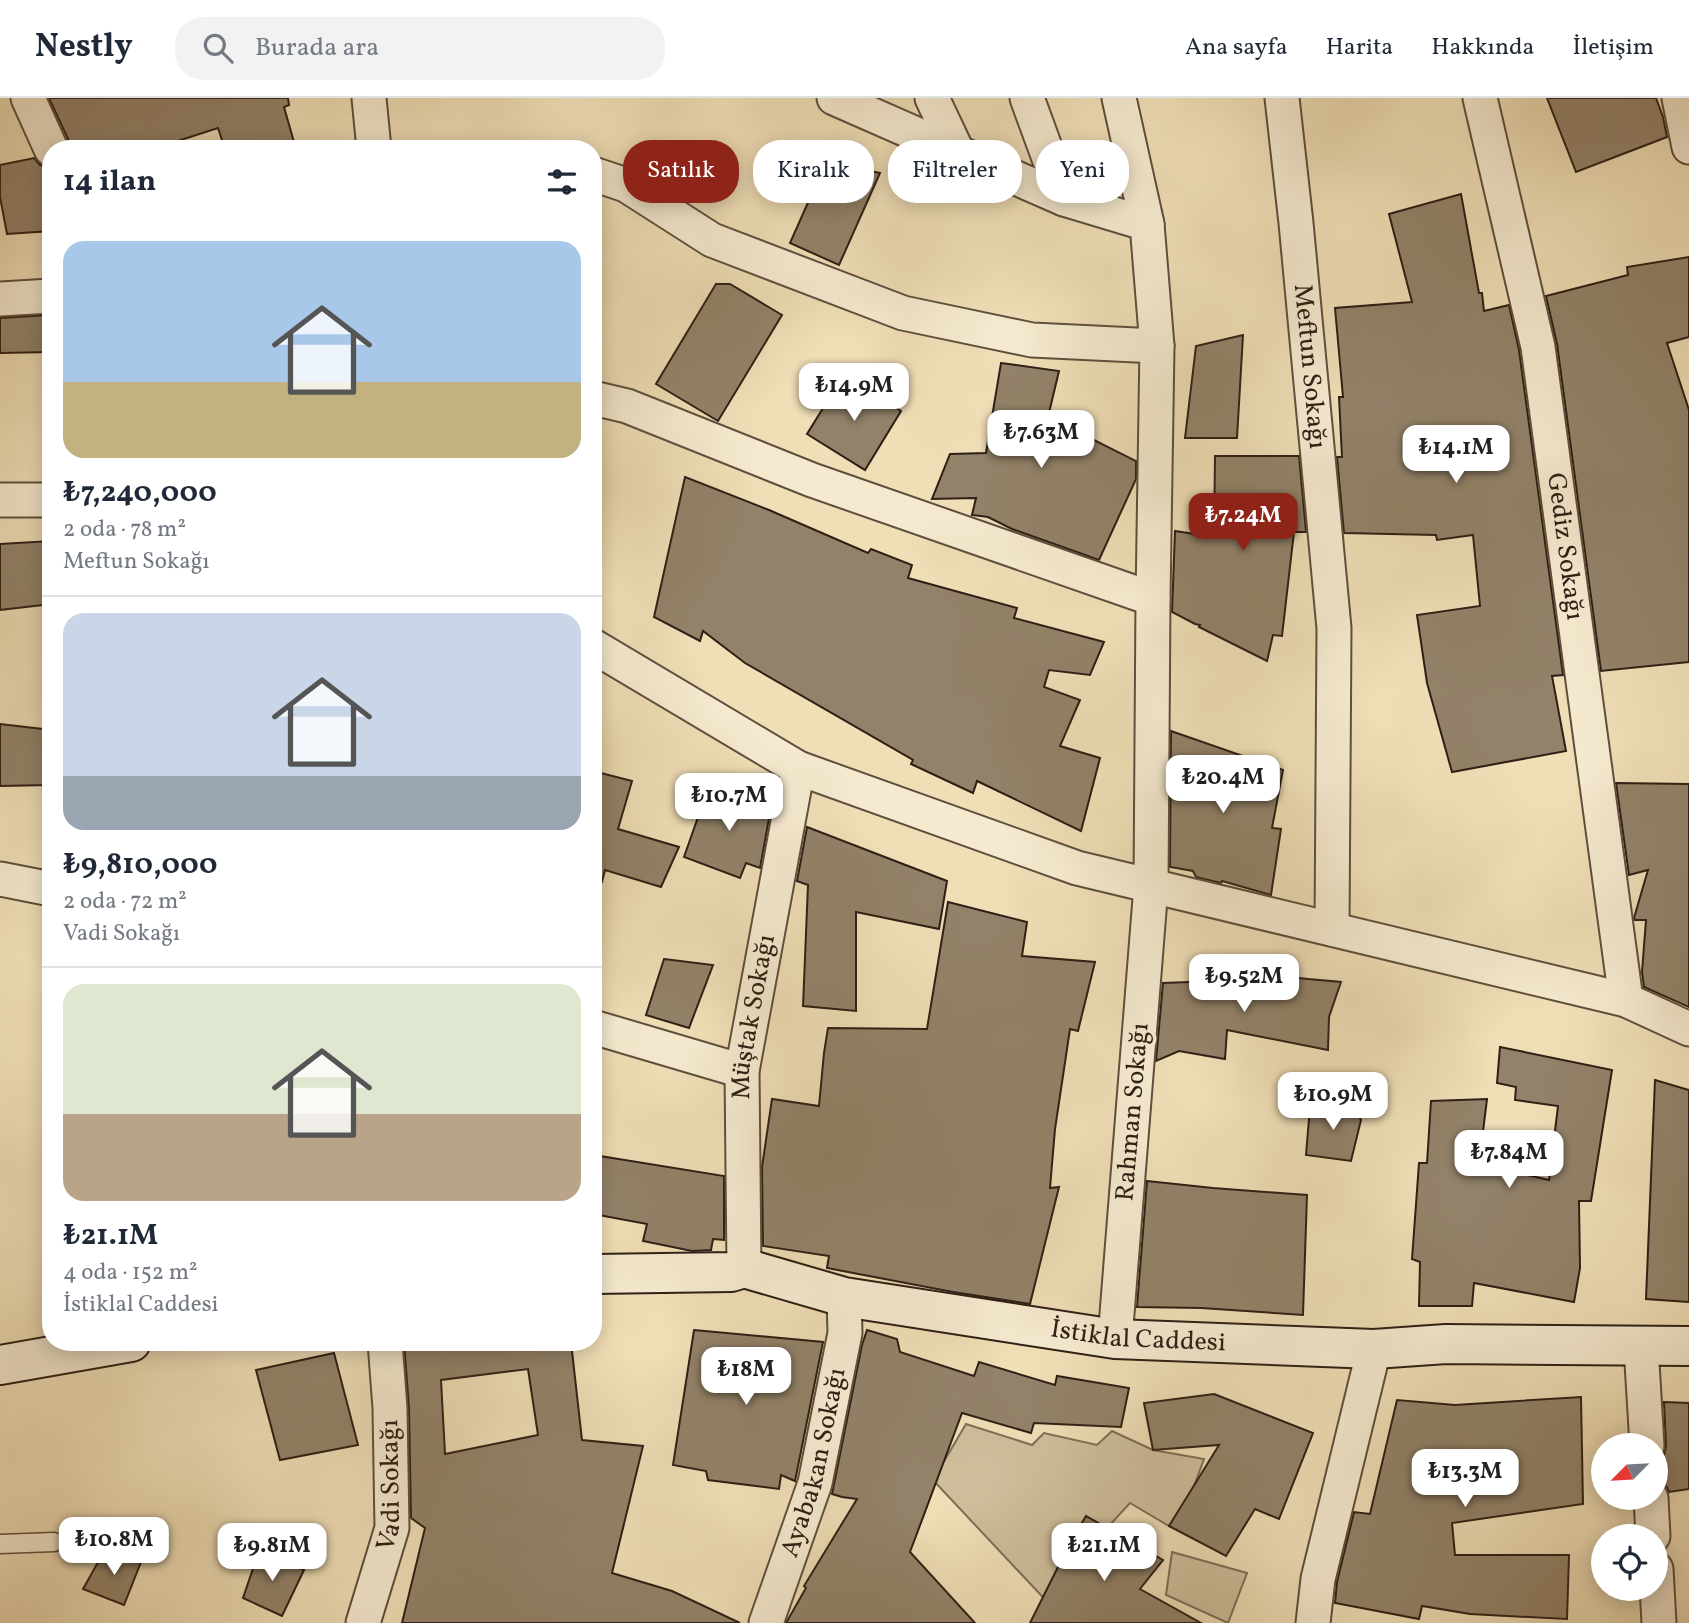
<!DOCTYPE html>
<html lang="tr">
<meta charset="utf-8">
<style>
:root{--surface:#fff;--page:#f2f2f3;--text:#1f2937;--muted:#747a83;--line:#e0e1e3;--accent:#8f2418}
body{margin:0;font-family:Vollkorn,serif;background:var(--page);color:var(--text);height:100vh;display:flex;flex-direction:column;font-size:26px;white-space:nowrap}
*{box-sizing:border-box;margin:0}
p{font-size:23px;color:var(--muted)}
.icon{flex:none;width:38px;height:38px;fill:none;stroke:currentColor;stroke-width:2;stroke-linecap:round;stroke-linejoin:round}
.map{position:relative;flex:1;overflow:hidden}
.panel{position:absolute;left:42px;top:42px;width:560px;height:1211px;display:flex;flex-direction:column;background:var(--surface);border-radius:28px;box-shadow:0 4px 18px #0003}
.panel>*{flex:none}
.top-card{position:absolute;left:623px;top:42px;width:665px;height:63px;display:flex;gap:14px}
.needle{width:46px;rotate:246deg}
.tools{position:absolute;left:1591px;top:1335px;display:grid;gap:14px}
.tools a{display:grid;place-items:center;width:77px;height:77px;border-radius:50%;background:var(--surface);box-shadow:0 4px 18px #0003;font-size:35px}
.price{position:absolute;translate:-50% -60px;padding:0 16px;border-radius:14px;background:#fff;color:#222;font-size:23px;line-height:46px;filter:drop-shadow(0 2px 4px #0008)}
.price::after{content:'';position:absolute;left:50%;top:42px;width:21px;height:16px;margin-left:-10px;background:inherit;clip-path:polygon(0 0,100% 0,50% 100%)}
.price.active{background:var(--accent);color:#fff}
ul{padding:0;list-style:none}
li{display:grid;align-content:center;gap:14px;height:371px;padding:0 21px}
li+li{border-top:2px solid var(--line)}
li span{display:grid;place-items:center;height:217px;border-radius:21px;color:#555}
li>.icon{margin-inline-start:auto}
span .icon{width:126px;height:126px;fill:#fffc;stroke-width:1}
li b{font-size:30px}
h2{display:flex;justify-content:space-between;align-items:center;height:84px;padding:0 21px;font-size:30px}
.tag{padding:0 24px;border-radius:28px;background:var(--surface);box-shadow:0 4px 18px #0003;font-size:24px;line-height:63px}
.tag.active{background:var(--accent);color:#fff}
header{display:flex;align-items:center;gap:42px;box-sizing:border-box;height:98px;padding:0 35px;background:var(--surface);border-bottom:2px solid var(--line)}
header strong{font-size:33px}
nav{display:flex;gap:38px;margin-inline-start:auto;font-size:24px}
.search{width:490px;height:63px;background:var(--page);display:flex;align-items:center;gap:18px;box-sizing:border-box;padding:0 24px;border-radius:28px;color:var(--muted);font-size:26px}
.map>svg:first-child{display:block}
</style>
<header>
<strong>Nestly</strong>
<div class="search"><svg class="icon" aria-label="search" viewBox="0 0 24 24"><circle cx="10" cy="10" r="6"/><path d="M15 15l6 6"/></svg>Burada ara</div>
<nav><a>Ana sayfa</a><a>Harita</a><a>Hakkında</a><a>İletişim</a></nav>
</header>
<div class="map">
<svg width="1689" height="1525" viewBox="0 0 1689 1525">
<rect width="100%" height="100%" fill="#efdeb6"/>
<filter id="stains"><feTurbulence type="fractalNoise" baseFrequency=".00286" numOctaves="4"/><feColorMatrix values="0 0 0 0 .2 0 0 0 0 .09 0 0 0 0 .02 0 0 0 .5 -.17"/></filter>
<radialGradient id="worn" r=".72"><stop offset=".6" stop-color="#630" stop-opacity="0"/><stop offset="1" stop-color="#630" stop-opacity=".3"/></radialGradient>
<g fill="#cebe9b" stroke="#7e6e58" stroke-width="2">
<polygon points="966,1326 1032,1347 1044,1335 1097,1347 1112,1333 1153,1352 1204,1361 1191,1396 1169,1428 1130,1405 1107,1430 1086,1418 1055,1476 1067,1525 933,1382"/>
<polygon points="1172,1454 1247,1475 1228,1525 1166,1497"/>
</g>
<g fill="#928269" stroke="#2e1f15" stroke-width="2" fill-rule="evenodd">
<polygon points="49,0 288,0 289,7 284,9 296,51 225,51 218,30 153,51 70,51 69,43"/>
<polygon points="1547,0 1656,0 1663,19 1667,39 1576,74"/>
<polygon points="34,60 40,67 51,70 51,133 7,136 0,99 0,67"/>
<polygon points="826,64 880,75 839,167 790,145"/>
<polygon points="1461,96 1479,195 1482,195 1484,213 1509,207 1519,252 1563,577 1552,578 1566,653 1452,674 1427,585 1417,517 1480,508 1473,437 1437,442 1436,437 1344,435 1337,359 1342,359 1339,299 1343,299 1335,210 1412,204 1389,116"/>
<polygon points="1689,159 1689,239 1667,245 1689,312 1689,564 1601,573 1557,246 1546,198 1628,177 1627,169"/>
<polygon points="716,186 730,186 782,217 718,323 656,286"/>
<polygon points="50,217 51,254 0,255 0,220"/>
<polygon points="1243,237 1237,340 1185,340 1196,248"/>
<polygon points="1001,265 1059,273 1048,319 1136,363 1136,381 1099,462 1012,431 988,419 972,417 976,400 932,401 950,356 986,355"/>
<polygon points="843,278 901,313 865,372 807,336"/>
<polygon points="1215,358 1299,358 1306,434 1294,434 1282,538 1273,537 1267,563 1199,529 1200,527 1195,526 1172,514 1175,433 1214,439"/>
<polygon points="685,379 769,412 868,455 871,451 912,467 908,480 1017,510 1014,520 1104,544 1090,577 1049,572 1044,589 1080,602 1060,648 1100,660 1081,733 977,683 973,695 911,666 913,662 745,565 703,533 700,543 654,519"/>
<polygon points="51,443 51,506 0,512 0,446"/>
<polygon points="0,626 51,632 51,687 0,688"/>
<polygon points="1171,633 1283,672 1272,730 1281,731 1271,797 1222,783 1221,785 1196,779 1193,773 1170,769"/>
<polygon points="593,673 632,683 618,731 679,749 661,789 605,772 602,784 593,783"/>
<polygon points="1616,685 1689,686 1689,909 1644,889 1642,874 1646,822 1635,822 1634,820 1648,772 1629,777"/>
<polygon points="709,688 768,709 766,713 770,715 760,770 746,765 740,780 684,759"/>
<polygon points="807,729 947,783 939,831 856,814 856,913 803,908 808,787 797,783"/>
<polygon points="948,804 1027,824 1022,858 1095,864 1078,933 1070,931 1055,1031 1050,1090 1059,1089 1030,1206 953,1194 827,1170 829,1158 763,1148 762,1069 772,1001 819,1008 824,955 828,930 927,931"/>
<polygon points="664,861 713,867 689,930 646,917"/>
<polygon points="1275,878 1341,884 1329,919 1328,952 1227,932 1225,961 1179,953 1156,963 1163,885 1274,881"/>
<polygon points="1500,949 1612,972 1591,1103 1579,1103 1580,1170 1574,1204 1474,1185 1472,1208 1419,1208 1420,1164 1412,1161 1419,1065 1427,1065 1431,1003 1487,1001 1479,1066 1549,1082 1558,1008 1515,1002 1516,989 1497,985"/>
<polygon points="1655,982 1689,992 1689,1204 1646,1201"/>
<polygon points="1353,1007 1361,1022 1351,1063 1306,1057 1310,1009"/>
<polygon points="600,1058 724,1078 724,1142 713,1141 711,1152 692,1153 643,1143 647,1126 593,1116 593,1079"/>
<polygon points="1147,1083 1213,1090 1307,1097 1303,1217 1201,1210 1137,1209"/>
<polygon points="694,1232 823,1244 795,1383 781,1377 779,1391 708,1382 706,1373 673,1367"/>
<polygon points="867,1232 897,1241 900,1254 974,1278 979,1264 1055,1287 1057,1278 1129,1290 1121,1329 1034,1325 1031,1335 962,1315 910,1454 975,1525 786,1525 806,1490 804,1488 857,1401 842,1399 832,1396 862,1247"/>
<path d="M 404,1244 L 571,1244 L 582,1342 L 643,1348 L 612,1475 L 672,1493 L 740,1525 L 402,1525 L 425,1430 L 411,1420 L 409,1310 ZM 528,1271 L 538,1337 L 445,1356 L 441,1282 Z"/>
<polygon points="334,1255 358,1347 280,1362 256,1272"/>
<polygon points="1214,1296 1313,1335 1279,1421 1255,1411 1226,1458 1169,1428 1219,1347 1153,1352 1144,1305"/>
<polygon points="1581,1299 1583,1406 1452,1425 1455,1457 1569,1457 1567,1521 1470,1516 1422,1508 1419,1521 1335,1505 1337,1484 1354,1414 1370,1416 1397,1302 1455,1307"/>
<polygon points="1664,1304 1689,1305 1689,1391 1669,1394 1667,1389 1660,1383 1656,1382 1656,1365 1664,1357 1666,1348"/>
<polygon points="1086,1418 1163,1462 1140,1491 1201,1525 1030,1525 1067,1451"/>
<polygon points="259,1453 304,1472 282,1518 243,1500"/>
<polygon points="102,1457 143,1459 124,1507 83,1491"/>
</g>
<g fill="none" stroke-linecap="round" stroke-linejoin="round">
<g stroke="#5e4f3d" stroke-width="21">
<polyline id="lane" points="0,1446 54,1444"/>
</g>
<g stroke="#5e4f3d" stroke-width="37">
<g id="street">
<polyline points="28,0 51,51"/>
<polyline points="369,0 374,51"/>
<polyline points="834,0 1064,101"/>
<polyline points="932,0 958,55"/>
<polyline points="1119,0 1147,126"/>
<path id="s1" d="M 1282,0 L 1296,125 L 1334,530 L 1332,831"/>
<path id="s2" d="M 1480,0 L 1538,249 L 1626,902"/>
<polyline points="1679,0 1689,49"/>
<polyline points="593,76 626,87 712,142 903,215 1032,242 1157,248 1147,126 1064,101 1027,0"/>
<polyline points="0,201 51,198"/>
<polyline points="593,300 627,308 812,382 1153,501 1151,788 1115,1241"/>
<polyline points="0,402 51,402"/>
<polyline points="1153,501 1157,248"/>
<polyline points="593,548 798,670 1077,770 1626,902 1689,931"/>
<polyline points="0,781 51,791"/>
<polyline points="593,929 742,973"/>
<path id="s3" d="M 744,1170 L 742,973 L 798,670"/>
<polyline points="1641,1248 1647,1348"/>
<polyline points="1651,1400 1653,1438"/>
<polyline points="1656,1471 1659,1525"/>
<path id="s4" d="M 363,1525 L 392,1430 L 390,1310 L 385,1244"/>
<path id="s5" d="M 766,1525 L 815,1385 L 845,1235 L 844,1199"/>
<polyline points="1313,1525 1318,1481 1374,1251"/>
</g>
</g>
<g stroke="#2e1f15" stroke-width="42">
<g id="secondary">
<path id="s6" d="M 593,1176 L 731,1174 L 744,1170 L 844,1199 L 1115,1241 L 1374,1251 L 1446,1246 L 1689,1248"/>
<polyline points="0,1267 131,1244"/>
</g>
</g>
<use href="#lane" stroke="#f5ead0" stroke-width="18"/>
<use href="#street" stroke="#f5ead0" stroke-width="33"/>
<use href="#secondary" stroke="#f5ead0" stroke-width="38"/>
</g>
<g text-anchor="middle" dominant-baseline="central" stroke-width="7" stroke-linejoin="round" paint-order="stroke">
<g font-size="26" fill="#2e1f15" stroke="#f5ead0">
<text stroke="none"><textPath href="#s1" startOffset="270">Meftun Sokağı</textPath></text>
<text stroke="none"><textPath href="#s2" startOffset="457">Gediz Sokağı</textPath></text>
<text stroke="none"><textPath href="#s3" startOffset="252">Müştak Sokağı</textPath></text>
<text transform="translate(1133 1014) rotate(-85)">Rahman Sokağı</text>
<text stroke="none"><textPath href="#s6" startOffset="553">İstiklal Caddesi</textPath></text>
<text stroke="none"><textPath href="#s5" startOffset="168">Ayabakan Sokağı</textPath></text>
<text stroke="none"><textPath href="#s4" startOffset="142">Vadi Sokağı</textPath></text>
</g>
</g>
<rect width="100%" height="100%" filter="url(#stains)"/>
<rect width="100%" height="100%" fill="url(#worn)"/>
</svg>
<div class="tools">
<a><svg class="needle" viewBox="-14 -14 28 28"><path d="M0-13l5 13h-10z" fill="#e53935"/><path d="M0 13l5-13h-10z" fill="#747a83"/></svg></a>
<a><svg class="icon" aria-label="locate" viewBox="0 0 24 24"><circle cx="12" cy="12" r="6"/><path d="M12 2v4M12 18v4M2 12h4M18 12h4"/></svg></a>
</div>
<b class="price" style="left:854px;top:325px">₺14.9M</b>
<b class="price" style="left:1041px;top:372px">₺7.63M</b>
<b class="price" style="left:1456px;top:387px">₺14.1M</b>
<b class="price active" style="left:1243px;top:455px">₺7.24M</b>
<b class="price" style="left:1223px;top:717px">₺20.4M</b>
<b class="price" style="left:729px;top:735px">₺10.7M</b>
<b class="price" style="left:1244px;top:916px">₺9.52M</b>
<b class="price" style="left:1333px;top:1034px">₺10.9M</b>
<b class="price" style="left:1509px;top:1092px">₺7.84M</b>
<b class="price" style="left:746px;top:1309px">₺18M</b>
<b class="price" style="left:1465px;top:1411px">₺13.3M</b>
<b class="price" style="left:114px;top:1479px">₺10.8M</b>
<b class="price" style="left:272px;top:1485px">₺9.81M</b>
<b class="price" style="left:1104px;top:1485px">₺21.1M</b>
<div class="top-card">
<a class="tag active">Satılık</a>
<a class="tag">Kiralık</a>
<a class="tag">Filtreler</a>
<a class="tag">Yeni</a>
</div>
<section class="panel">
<h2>14 ilan<svg class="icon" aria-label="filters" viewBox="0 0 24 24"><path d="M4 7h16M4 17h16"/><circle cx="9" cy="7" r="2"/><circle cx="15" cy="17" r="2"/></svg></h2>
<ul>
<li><span style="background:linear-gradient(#a9c7e8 65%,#c2b280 0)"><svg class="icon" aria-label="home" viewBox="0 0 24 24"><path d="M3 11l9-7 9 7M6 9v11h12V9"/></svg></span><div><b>₺7,240,000</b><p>2 oda · 78 m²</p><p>Meftun Sokağı</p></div></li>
<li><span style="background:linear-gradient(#c9d6e8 75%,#9aa5b1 0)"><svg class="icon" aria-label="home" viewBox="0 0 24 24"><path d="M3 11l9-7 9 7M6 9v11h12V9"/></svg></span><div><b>₺9,810,000</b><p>2 oda · 72 m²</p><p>Vadi Sokağı</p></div></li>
<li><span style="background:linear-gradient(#dfe7d0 60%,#b9a48a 0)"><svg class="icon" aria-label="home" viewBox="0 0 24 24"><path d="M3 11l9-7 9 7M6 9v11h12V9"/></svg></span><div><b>₺21.1M</b><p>4 oda · 152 m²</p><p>İstiklal Caddesi</p></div></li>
</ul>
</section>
</div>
